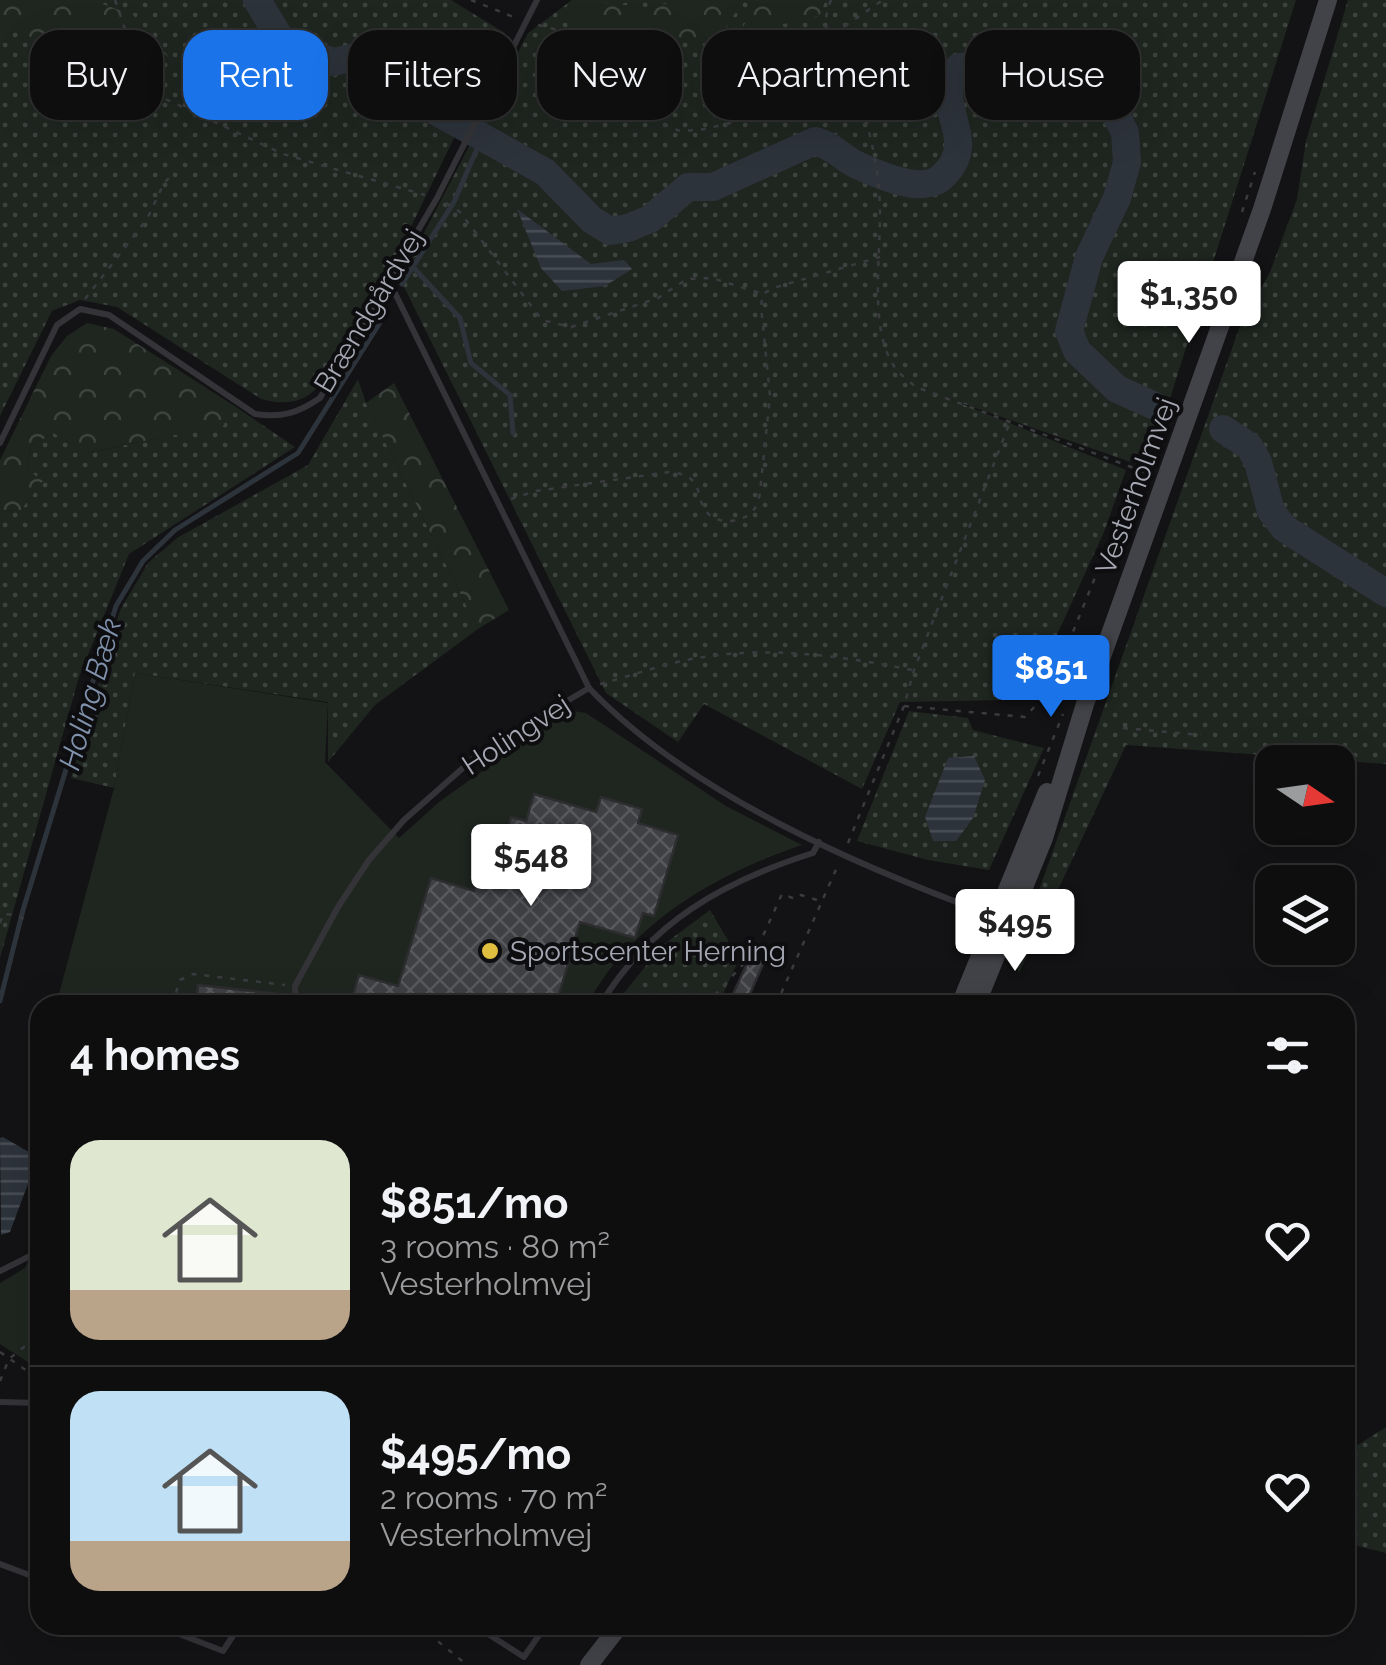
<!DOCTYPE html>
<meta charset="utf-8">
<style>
:root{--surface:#0e0e0f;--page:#1c1c1d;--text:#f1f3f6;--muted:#9b9c9e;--line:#2e2e2f;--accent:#1a73e8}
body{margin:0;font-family:Raleway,sans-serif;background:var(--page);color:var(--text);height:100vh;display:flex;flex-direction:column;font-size:38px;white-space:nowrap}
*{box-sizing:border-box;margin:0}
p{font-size:32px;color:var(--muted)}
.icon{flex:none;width:55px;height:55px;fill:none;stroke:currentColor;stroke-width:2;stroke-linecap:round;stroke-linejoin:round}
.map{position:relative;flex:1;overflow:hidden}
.sheet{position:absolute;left:30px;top:995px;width:1325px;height:640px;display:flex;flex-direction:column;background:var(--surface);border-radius:30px;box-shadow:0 10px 40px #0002,0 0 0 2px var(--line)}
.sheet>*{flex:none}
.hud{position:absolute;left:30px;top:30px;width:1328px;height:90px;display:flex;gap:20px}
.needle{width:65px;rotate:103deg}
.tools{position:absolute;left:1255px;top:745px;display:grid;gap:20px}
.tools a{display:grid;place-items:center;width:100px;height:100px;border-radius:20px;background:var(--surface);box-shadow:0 10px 40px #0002,0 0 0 2px var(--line);font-size:50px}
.price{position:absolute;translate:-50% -85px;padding:0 22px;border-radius:10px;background:#fff;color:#222;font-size:32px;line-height:65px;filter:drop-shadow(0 2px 5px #0008)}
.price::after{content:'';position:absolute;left:50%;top:60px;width:30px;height:22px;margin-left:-15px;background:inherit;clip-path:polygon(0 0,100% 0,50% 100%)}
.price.selected{background:var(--accent);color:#fff}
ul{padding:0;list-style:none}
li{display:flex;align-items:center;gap:30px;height:250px;padding:0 40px}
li+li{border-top:2px solid var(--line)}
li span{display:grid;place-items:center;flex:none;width:280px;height:200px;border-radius:30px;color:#555}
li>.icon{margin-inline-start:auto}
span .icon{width:120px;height:120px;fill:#fffc;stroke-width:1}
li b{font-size:42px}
h2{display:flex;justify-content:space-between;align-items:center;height:120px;padding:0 40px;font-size:42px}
.chip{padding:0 35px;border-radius:30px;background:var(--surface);box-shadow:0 10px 40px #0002,0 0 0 2px var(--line);font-size:35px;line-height:90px}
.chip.selected{background:var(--accent);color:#fff}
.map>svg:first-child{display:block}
</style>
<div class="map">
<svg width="1386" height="1665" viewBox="0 0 1386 1665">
<defs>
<pattern id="grass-dots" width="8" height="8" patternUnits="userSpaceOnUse" patternTransform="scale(2.5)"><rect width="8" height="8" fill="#1f2620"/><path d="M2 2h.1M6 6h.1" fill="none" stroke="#3d433e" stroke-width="1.8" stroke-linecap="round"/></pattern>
<pattern id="forest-crowns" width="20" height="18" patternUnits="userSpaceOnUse" patternTransform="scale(2.5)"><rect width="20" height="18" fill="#1f2620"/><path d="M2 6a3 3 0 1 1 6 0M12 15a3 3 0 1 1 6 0" fill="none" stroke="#3d433e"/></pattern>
<pattern id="water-rules" width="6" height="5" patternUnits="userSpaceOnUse" patternTransform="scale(2.5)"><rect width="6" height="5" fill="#2d333b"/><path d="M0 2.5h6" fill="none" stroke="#484e55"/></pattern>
<pattern id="building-cross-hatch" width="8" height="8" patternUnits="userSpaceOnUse" patternTransform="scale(2.5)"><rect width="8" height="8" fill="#3f4044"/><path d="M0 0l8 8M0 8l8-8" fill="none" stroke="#58595d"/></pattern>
</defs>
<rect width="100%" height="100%" fill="#131214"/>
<g fill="url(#grass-dots)">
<path d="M 0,0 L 451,0 L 505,33 L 406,237 L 324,381 C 304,403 289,406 261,399 L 117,307 L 80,300 L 52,311 L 0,416 Z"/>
<polygon points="572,0 1296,0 1148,468 950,399 1126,470 1104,532 1040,672 1011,700 900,702 862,789 704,704 678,742 606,693 400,279 528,33"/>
<polygon points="1348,0 1386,0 1386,764 1126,745 1019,973 1014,960 1208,416 1240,326 1270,272 1297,199 1306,141"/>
<polygon points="358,379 366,403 478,629 375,705 328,762 328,702 135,673 114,788 71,778 120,610 148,563 177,538 308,465"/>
<polygon points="230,403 295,447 129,554 79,677 0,958 0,510 20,511 42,482 28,470 30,446 54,433 86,453 223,425"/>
<polygon points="909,711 968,718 973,730 1044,748 989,870 928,860 857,841"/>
<polygon points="710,910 739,959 718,1005 614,1005 663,945"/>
<polygon points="1386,1427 1386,1553 1345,1543 1345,1453"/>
</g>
<g fill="url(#forest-crowns)">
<polygon points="0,0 91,0 133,15 168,56 163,70 152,76 0,27"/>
<polygon points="683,0 744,0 720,36 644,39 570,28 567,24 574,6 580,1 649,7"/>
<polygon points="761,0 826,0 819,16 738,34"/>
<polygon points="87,323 114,329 230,403 224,425 85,453 54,433 30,446 28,470 43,481 20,511 0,510 0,460 51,356 67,336"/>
<polygon points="394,383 509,610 478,629 366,403"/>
</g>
<g fill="#1f2620">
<path d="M 135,673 L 328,703 L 325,762 L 399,838 L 439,802 L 568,710 L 586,713 L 726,806 L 802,845 C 717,874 631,922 587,1005 L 56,1005 L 114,788 Z"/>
<polygon points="40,1235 40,1370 0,1344 0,1283 25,1268"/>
</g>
<g fill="url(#water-rules)">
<polygon points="517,209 591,264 624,260 632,269 605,286 562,291 541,268"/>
<polygon points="974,756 985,780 973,818 956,841 933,841 925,817 948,758"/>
<polygon points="3,1137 34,1155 35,1165 10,1232 1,1235 0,1138"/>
</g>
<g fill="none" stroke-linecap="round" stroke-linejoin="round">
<g stroke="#2d333b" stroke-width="5">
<polyline points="413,267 460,318 471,363 510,395 513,433"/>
<polyline points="402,284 454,202 482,137"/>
<polyline points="0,1001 23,910 116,606 143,561 175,530 298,453 386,313"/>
</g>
<g stroke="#2d333b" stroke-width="28">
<path d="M 257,0 L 284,45 L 334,62 L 376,52 L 412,98 L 545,172 L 592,220 L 610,231 L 628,228 L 650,219 L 688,187 L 713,187 L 815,141 C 832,145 840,156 855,164 C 871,172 897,182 914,184 C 924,185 936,183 943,176 C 975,145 946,119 949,88 C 950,80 955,74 959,67 L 972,66 L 1022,80 L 1069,81 L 1096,93 L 1115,112 L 1125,133 L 1127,162 L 1117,198 L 1089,257 L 1069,331 L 1077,351 L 1117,389 L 1155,406"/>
<polyline points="1223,429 1249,446 1258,462 1271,511 1284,528 1386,593"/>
</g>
</g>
<g fill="url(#building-cross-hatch)" stroke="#2d2d30" stroke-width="2.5">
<polygon points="534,794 596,812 601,797 642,809 638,823 678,835 654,916 643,913 635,938 580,922 556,1005 350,1005 359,975 398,986 431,878 474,891 484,860 497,864 511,817 526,821"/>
<polygon points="750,957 764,962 745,1005 728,1005"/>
<polygon points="198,985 289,995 289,1005 196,1005"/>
</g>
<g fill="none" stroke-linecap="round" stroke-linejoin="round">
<g stroke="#3a3b3f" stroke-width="2.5" stroke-dasharray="5 8" stroke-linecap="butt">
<polyline points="115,0 146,90 283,154 425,195"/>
<polyline points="471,0 516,18"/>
<path d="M 831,0 C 815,41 841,39 853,70 C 863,110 876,150 879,191 C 884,243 866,324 894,366 C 899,374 909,381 916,387 L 1150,474"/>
<polyline points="538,25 594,39 609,52 656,121 680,131 700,130 739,121 762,108 827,38 883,0"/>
<polyline points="446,203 460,212 542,320 571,327 658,298 687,279 712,278 763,294"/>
<polyline points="1242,212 1255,172"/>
<polyline points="85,299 147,219 164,183 172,175"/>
<path d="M 511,499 L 536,491 L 669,472 C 678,473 686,474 692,480 C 700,488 699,501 705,510 C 716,526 745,524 755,508 C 757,506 760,495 760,492 L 770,396 L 761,306 L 763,294 L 773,288 L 880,257"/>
<path d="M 600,684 C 627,677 654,667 682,661 C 758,644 837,655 912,670"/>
<polyline points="904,706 1025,717 1049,691 1105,553 1112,547 1123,549"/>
<polyline points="1123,728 1201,735"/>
<polyline points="1038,776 1063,714"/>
<polyline points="848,843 904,706 914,670 1010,422"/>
<polyline points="0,923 3,914 17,915 25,920"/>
<polyline points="172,1005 180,980 193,974 285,985"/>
<polyline points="706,1005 757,949 782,894 795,899 801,895 820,901"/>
<polyline points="776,1005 838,865"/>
<polyline points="0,1352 40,1380"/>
<polyline points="0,1381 9,1359 40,1334"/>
<polyline points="418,1625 467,1665"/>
<polyline points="270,1631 273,1625"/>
</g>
<g stroke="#343438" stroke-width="6">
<path d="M 0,443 L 57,325 L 80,309 L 109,315 L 255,414 C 282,418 298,413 320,398 L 437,198 L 537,0"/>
<path d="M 589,688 C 690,794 857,866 994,916"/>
<polyline points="296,1005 295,986 338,907 369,860 404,820 481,752 589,688 390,283"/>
<path d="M 600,1005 C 651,922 722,882 813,853 L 819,842"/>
<polyline points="0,1271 40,1251"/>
<polyline points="0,1402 40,1403"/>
<polyline points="0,1564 40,1579"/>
<polyline points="156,1625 223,1651 240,1625"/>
<polyline points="474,1625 524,1657 546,1625"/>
</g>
<g stroke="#424348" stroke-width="18">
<polyline points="960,1005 1047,792"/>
<polyline points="976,1005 1044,838 1085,704 1262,209 1328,0"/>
<polyline points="589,1665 620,1625"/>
</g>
</g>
<circle fill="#e0be3f" stroke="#0e0d0f" stroke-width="4" cx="490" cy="951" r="10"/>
<g text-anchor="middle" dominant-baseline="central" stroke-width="8" stroke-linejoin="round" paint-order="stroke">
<g font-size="28" fill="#a5a8b3" stroke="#0e0d0f">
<text transform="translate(369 311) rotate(-59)">Brændgårdvej</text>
<text transform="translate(1136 486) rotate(-70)">Vesterholmvej</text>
<text transform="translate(516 735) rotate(-33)">Holingvej</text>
</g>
<g font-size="28" fill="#a5a8b3" stroke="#0e0d0f" text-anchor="start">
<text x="510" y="951">Sportscenter Herning</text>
</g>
<g font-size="30" font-style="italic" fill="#7f91ab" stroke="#0e0d0f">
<text transform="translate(90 694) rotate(-74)">Holing Bæk</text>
</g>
</g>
</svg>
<div class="tools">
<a><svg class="needle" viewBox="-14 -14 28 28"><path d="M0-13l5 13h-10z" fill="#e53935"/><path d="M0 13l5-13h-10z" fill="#9b9c9e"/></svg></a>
<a><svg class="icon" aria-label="layers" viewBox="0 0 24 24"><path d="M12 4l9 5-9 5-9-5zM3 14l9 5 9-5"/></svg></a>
</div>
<b class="price" style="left:1189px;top:346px">$1,350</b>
<b class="price selected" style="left:1051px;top:720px">$851</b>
<b class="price" style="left:531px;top:909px">$548</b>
<b class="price" style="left:1015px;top:974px">$495</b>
<div class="hud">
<a class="chip">Buy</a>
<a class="chip selected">Rent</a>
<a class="chip">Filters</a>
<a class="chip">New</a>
<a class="chip">Apartment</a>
<a class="chip">House</a>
</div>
<section class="sheet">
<h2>4 homes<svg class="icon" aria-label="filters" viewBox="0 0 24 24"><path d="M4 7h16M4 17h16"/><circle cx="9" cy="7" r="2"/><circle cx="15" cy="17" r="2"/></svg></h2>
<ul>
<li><span style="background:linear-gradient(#dfe7d0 75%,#b9a48a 0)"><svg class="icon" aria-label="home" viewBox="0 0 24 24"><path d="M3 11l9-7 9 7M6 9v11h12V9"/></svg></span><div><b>$851/mo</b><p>3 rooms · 80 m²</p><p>Vesterholmvej</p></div><svg class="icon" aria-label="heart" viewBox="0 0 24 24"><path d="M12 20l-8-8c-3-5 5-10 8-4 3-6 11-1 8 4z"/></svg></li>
<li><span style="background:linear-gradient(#bfe0f5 75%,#b9a48a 0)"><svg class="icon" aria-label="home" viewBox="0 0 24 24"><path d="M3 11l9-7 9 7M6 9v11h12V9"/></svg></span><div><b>$495/mo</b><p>2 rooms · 70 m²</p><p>Vesterholmvej</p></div><svg class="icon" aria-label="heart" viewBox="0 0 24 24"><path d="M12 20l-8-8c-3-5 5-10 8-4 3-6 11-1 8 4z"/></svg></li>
</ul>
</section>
</div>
